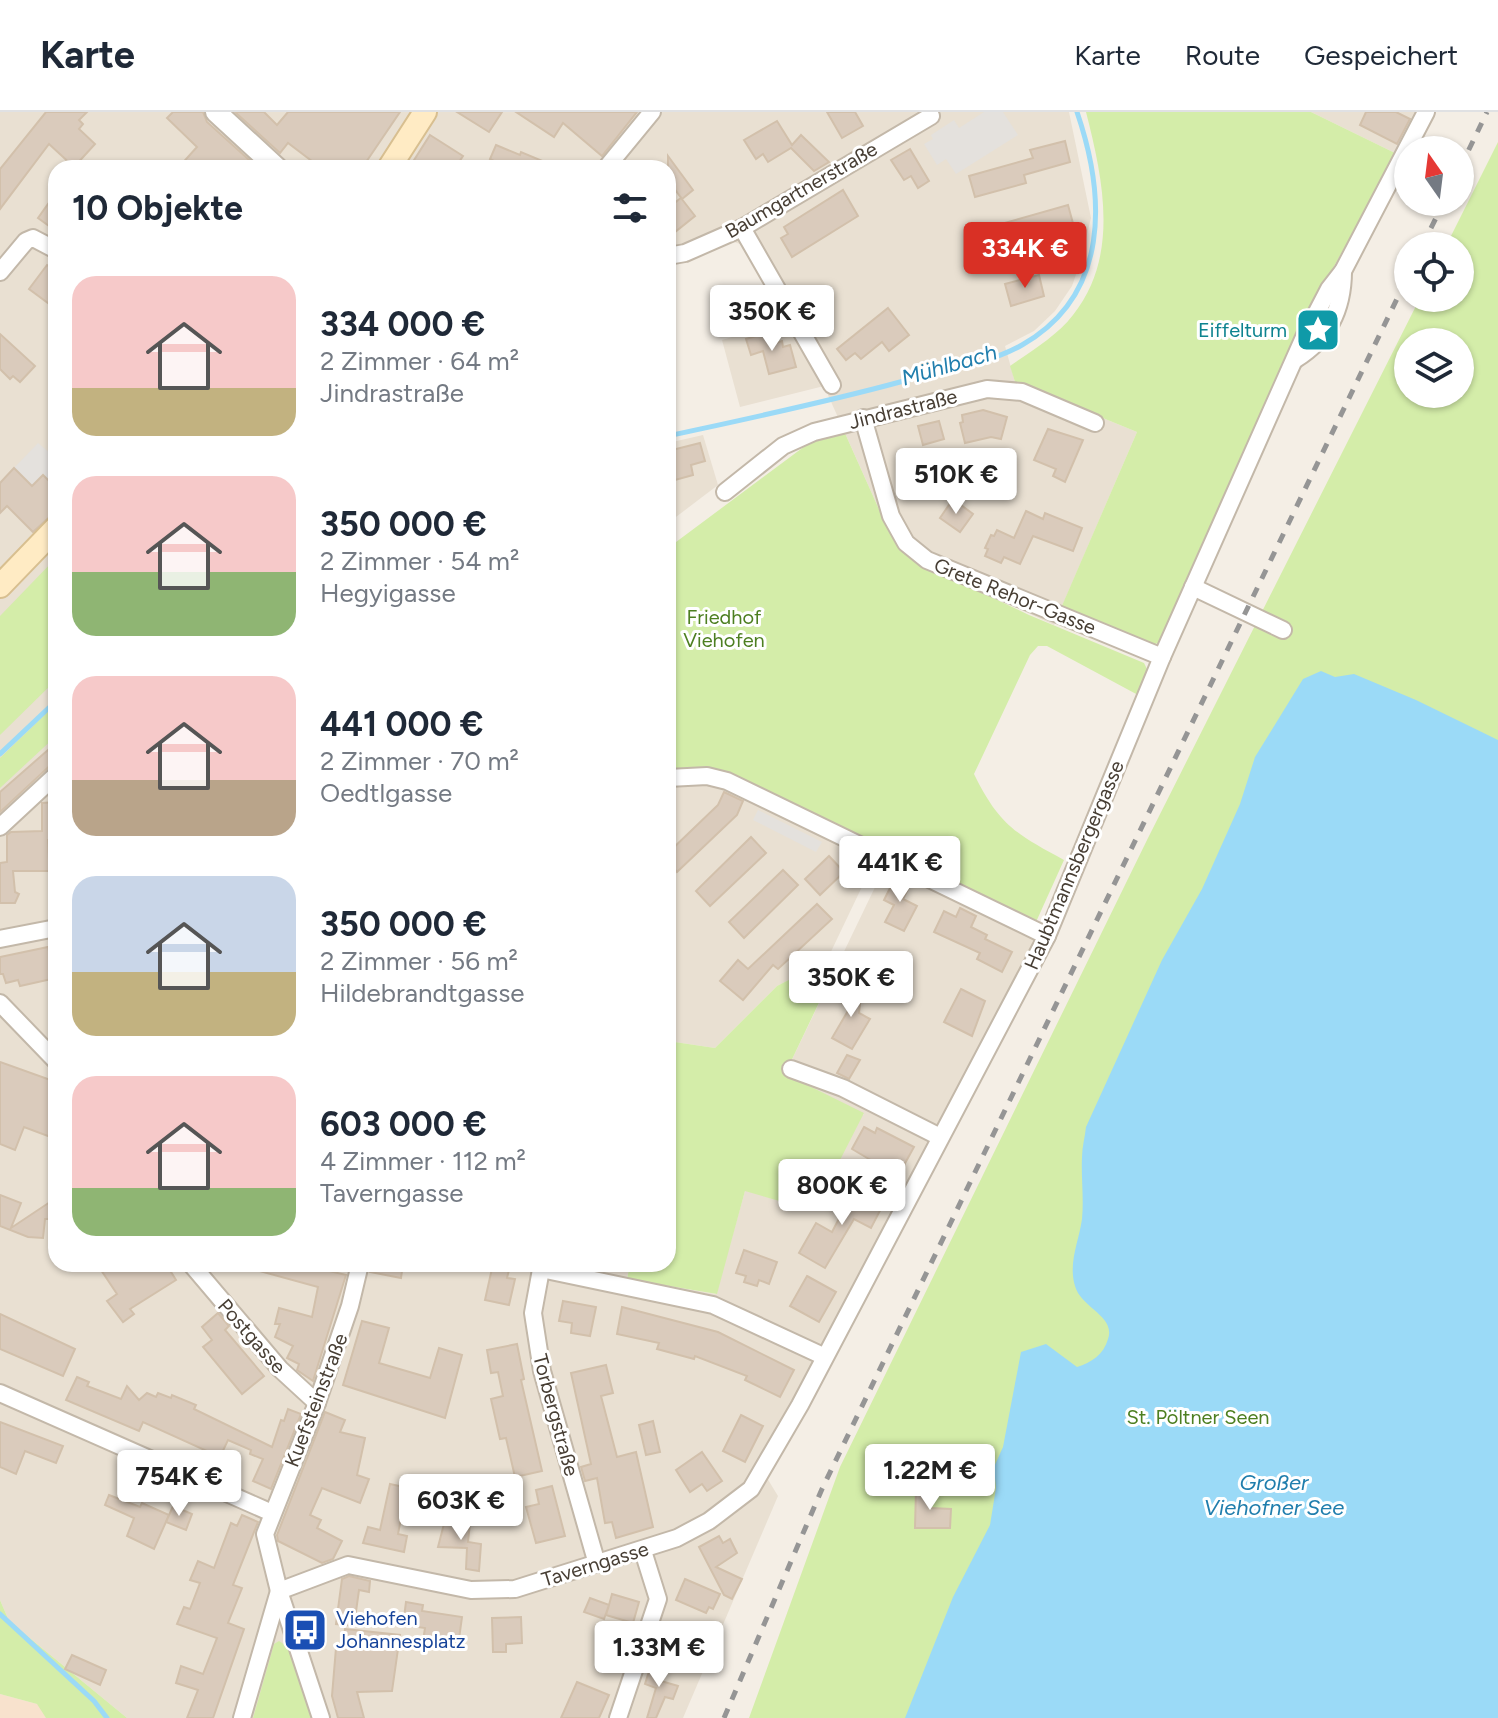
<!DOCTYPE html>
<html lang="de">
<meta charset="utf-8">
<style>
:root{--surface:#fff;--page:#f2f2f3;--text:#1f2937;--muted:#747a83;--line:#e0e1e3;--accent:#d93025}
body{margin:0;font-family:Figtree,sans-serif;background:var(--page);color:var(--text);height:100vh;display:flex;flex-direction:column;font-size:30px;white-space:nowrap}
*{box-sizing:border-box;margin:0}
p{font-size:26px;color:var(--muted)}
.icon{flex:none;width:44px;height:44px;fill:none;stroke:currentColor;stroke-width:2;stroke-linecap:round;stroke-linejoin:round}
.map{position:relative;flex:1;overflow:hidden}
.details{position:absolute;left:48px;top:48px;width:628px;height:1112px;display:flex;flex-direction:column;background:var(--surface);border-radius:24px;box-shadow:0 2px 6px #0004}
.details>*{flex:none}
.needle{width:52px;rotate:346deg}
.tools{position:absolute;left:1394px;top:24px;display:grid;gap:16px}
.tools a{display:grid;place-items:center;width:80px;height:80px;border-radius:50%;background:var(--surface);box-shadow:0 2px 6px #0004;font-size:40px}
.price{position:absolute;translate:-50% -68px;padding:0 18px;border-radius:8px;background:#fff;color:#222;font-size:26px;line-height:52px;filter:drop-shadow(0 2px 4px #0008)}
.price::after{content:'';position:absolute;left:50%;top:48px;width:24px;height:18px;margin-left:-12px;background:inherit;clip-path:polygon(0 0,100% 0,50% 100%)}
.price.on{background:var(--accent);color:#fff}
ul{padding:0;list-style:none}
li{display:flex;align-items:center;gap:24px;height:200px;padding:0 24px}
li span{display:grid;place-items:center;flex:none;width:224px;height:160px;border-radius:24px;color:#555}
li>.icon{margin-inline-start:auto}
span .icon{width:96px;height:96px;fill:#fffc;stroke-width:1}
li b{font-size:34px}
h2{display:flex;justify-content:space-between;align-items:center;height:96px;padding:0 24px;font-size:34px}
header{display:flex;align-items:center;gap:48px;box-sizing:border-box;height:112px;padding:0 40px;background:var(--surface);border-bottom:2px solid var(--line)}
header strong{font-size:38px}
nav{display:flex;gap:44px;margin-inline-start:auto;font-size:28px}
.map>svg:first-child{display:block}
</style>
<header>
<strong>Karte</strong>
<nav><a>Karte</a><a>Route</a><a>Gespeichert</a></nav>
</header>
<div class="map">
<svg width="1498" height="1606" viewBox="0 0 1498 1606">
<rect width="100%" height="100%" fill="#f4eee5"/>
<g fill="#e9e0d2">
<polygon points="0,0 1069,0 1091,106 1080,151 1072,174 1055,199 1034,219 1005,234 1015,270 1137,320 1054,513 909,446 886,413 824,274 740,295 722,228 786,209 743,133 734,130 668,153 668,56 56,56 56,1152 630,1152 627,1167 716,1182 745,1079 864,1002 785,962 891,742 1054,818 767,1366 778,1384 683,1606 127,1606 9,1509 0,1488"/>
<polygon points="1311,0 1417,0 1397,42"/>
<polygon points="703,323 718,373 668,411 668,331"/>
<polygon points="686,655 709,658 880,737 827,848 777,874 715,936 668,929 668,657"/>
</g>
<polygon fill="#f8e2cd" points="0,1582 37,1592 76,1606 0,1606"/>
<g fill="#d4eda9" fill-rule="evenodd">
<path d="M 1086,0 L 1311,0 L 1397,42 L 1300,215 L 1159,531 L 1147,534 L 1061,496 L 1137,320 L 1015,270 L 1010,254 C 1031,239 1057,224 1073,203 C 1120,144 1103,67 1086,0 Z"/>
<path d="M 1498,30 L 1498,1606 L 749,1606 L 840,1355 L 1148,726 L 1420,186 L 1460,186 L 1460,134 L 1446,134 ZM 1408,230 L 1460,230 L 1460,282 L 1408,282 Z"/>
<path d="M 844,319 L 886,413 L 909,446 L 1029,503 L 1144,551 L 1148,559 L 1138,583 L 1047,534 L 1038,534 L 1030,543 L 974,662 C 999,713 1016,722 1064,748 L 1036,810 L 709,658 L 668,657 L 668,436 L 809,331 Z"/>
<polygon points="56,446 56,568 0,623 0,504"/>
<polygon points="56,592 56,624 0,676 0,646"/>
<polygon points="827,848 837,853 785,962 864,1001 814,1099 745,1079 717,1182 627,1167 630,1152 668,1152 668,929 715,936 777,874"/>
<polygon points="0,1488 9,1509 127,1606 46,1606 37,1592 0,1582"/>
<path d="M 279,1529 C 296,1537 307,1588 313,1606 L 253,1606 L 274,1532 Z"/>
</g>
<g fill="#e4e1dd">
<polygon points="984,0 1003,0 1018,23 956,62 946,47 937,53 924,32 933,27 931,23 954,8 959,16"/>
<polygon points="38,331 56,346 56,377 32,374 14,356"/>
<polygon points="758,698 822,730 816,740 753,708"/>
</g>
<path fill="#9bdaf7" d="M 1321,559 L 1335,565 L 1354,562 L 1416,588 L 1498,628 L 1498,1606 L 905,1606 L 953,1485 L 990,1413 L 996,1376 L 994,1355 L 1003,1335 L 1021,1240 L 1046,1232 L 1077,1255 C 1091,1251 1104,1242 1108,1227 C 1116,1204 1081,1196 1075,1174 C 1068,1151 1079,1129 1082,1107 C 1084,1087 1081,1065 1082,1045 C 1082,1035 1085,1025 1086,1015 L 1162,848 L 1202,777 L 1240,692 L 1255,645 L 1303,567 Z"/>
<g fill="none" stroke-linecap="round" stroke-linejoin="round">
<g stroke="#9bdaf7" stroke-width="5">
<path d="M 668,324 C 746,307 823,291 900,270 C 939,259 987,253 1022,233 C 1110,183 1106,85 1077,0"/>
<polyline points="0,642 56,589"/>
<polyline points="0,1502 94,1589 107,1606"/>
</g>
</g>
<g fill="#dacbbc" stroke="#d2c0ab" stroke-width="2">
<polygon points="46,0 87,0 79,8 83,12 79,17 95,32 74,55 49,32 0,97 0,57"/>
<polygon points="173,0 203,0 207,10 258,56 178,56 197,35 167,6"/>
<polygon points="235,0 264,0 277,13 288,0 400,0 362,56 321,56 288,31 280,41"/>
<polygon points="457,0 502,0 489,20"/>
<polygon points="516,0 637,0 602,44 563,11 554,25"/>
<polygon points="827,0 855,0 863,14 842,26"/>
<polygon points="1366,0 1396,0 1410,7 1397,32 1360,13"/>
<polygon points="777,9 792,33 801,23 829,50 814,59 791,36 768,50 763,42 756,47 744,28"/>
<polygon points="430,23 463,44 455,56 409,56"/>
<polygon points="1065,29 1070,50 1024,63 1026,71 975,85 969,64 1033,46 1030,38"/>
<polygon points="496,33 520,43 521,40 559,56 494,56 496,50 490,47"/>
<polygon points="910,37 929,69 918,76 911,64 904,68 891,48"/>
<polygon points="668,44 693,78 682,87 668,68"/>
<polygon points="843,78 858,104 792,145 781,126 788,122 784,115"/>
<polygon points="681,86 695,104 675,120 668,112 668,96"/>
<polygon points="48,92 56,98 56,119 38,106"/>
<polygon points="1068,93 1074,115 1040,124 1041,130 1002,141 994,114"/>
<polygon points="47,153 56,159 56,197 29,177"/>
<polygon points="1039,163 1044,184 1011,194 1005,172"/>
<polygon points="888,196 909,223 889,239 882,230 861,247 855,241 846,248 837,237"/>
<polygon points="770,220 773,232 782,229 783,235 790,233 796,255 769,262 763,239 751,243 746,227"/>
<polygon points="0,222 35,254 20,270 13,264 10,267 0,257"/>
<polygon points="983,298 1007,305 1001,327 991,325 965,331 960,311 963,310 962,303"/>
<polygon points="939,309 944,327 923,333 918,314"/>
<polygon points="1048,317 1083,328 1065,370 1053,364 1056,357 1034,348"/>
<polygon points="700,331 705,349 691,353 693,363 668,370 668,339"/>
<polygon points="940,353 945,377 918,383 914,359"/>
<polygon points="14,356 32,374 43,363 56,376 56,399 33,420 7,394 0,401 0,371"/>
<polygon points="953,387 973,402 960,420 940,406"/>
<polygon points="1026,399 1043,407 1045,401 1082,416 1073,439 1033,424 1020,452 1004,445 1001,451 985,444 988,437 985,436 991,423 994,424 997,418 1014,426"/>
<polygon points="56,631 56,648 0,700 0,680"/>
<polygon points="724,680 743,689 737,703 677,760 668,749 668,741 718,693"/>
<polygon points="56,690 56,728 48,728 49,748 54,751 50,759 13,759 15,780 19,782 15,791 0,791 0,751 7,750 7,723 11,720 42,719 42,691"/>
<polygon points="751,725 766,741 710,794 696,779"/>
<polygon points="829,744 844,760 820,783 805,767"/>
<polygon points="783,758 798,773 744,826 729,810"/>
<polygon points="896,764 911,771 903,787 917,794 904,819 885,810 894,793 884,788"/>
<polygon points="817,792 832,807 778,857 773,853 743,888 720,869 738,848 748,857"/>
<polygon points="960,796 976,804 971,815 987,823 985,827 1012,840 1002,860 977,847 980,841 934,820 944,799 956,805"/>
<polygon points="48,835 56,866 20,874 18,868 6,871 3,862 0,862 0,845"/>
<polygon points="850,874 859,880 862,875 859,901 870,907 852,937 832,926 849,897 841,890 840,880"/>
<polygon points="961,877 985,889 972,924 944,910"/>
<polygon points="847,943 860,948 849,967 837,961"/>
<polygon points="0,950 56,970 56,1027 24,1015 15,1038 0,1032"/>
<polygon points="864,1015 875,1021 877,1016 914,1035 898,1064 852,1037"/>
<polygon points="856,1074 885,1089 871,1116 854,1107 825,1156 799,1141 816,1111 832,1120"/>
<polygon points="0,1083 21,1091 11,1116 56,1086 56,1107 45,1107 43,1126 28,1125 0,1114"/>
<polygon points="744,1138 777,1150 769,1172 759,1168 757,1174 744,1170 746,1164 736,1161"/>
<polygon points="97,1152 166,1152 176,1168 130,1197 134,1202 123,1210 107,1189 117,1182"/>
<polygon points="253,1152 300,1152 346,1163 313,1269 297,1258 299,1252 287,1246 293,1234 275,1225 280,1212 275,1212 279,1196 312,1205 318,1175 252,1157"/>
<polygon points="371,1152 403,1152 401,1166 370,1160"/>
<polygon points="493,1152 510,1154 507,1166 515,1167 509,1193 485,1188"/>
<polygon points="807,1164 836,1180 819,1210 790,1194"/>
<polygon points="563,1189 596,1195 590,1224 571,1221 572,1211 559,1209"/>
<polygon points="622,1195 718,1220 794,1258 780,1285 745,1268 747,1264 695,1244 694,1247 657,1237 659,1231 617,1222"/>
<polygon points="218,1201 229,1214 225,1218 264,1264 242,1282 203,1235 212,1228 202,1215"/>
<polygon points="0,1202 75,1237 63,1264 0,1237"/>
<polygon points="362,1209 389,1216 379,1251 430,1266 439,1236 462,1243 445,1306 343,1273"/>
<polygon points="517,1232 524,1267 521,1268 542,1359 515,1365 506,1326 500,1327 491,1287 503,1284 498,1260 491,1261 487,1238"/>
<polygon points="606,1253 613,1281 601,1284 617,1345 636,1340 653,1415 616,1426 612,1410 605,1411 597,1366 585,1369 581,1355 591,1352 571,1261"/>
<polygon points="77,1265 89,1270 87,1274 121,1287 127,1274 139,1288 147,1281 156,1285 158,1281 171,1286 172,1283 196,1293 194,1297 272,1335 281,1308 284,1309 288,1297 301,1302 271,1377 253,1369 263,1347 250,1342 251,1338 228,1328 220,1345 143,1310 139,1319 66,1288"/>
<polygon points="325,1300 345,1308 340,1320 365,1326 357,1363 369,1367 360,1391 322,1376 310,1403 321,1408 317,1416 342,1429 333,1447 322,1451 278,1429 277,1423"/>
<polygon points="741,1303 763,1314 745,1350 723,1339"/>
<polygon points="653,1309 660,1340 646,1343 639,1313"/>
<polygon points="0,1310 63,1334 56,1351 25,1339 16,1362 0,1355"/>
<polygon points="702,1340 722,1369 707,1379 702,1372 690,1380 676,1358"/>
<polygon points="390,1372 454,1386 452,1397 420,1391 419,1399 403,1396 398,1422 407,1424 404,1440 363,1431 368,1415 380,1418"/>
<polygon points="552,1374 565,1424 536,1431 526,1395 539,1392 536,1378"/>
<polygon points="916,1377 932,1377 931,1396 951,1397 950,1416 915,1416"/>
<polygon points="109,1383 140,1395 142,1391 169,1403 154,1437 127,1424 134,1406 105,1393"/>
<polygon points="173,1394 192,1402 186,1418 166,1410"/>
<polygon points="242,1403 258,1410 233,1473 242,1476 228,1511 244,1517 213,1606 187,1606 198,1578 176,1571 181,1554 203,1562 217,1526 177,1512 184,1495 190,1497 200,1471 190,1468 198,1449 214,1456 231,1411 237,1414"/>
<polygon points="445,1408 470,1411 468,1430 481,1432 479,1459 466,1457 467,1436 438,1435"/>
<polygon points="719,1424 723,1431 730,1427 737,1441 716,1455 742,1467 732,1487 724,1483 699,1435"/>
<polygon points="349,1464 370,1469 369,1480 359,1478 354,1514 336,1512 342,1467"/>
<polygon points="685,1467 720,1482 713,1497 709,1495 706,1501 676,1488"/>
<polygon points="612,1482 639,1490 633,1511 606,1503 609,1493 604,1507 584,1500 590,1486 609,1493"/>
<polygon points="406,1490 423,1493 422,1499 462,1505 458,1534 423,1529 425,1516 403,1513"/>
<polygon points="521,1505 522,1531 506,1532 506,1540 493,1540 492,1506"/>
<polygon points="345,1517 400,1523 392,1579 357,1580 364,1606 338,1606 332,1584 336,1536 343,1537"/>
<polygon points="72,1543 106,1558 100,1573 65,1557"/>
<polygon points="652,1550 665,1555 661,1569 678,1574 673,1587 665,1585 656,1606 647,1606 656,1576 645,1572"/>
<polygon points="577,1570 609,1583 599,1606 561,1606"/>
</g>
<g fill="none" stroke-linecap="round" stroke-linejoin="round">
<g stroke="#c3b8a9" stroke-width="20">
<g id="minor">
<polyline points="606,56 652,0"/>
<polyline points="742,116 832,273"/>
<polyline points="668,144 685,141 742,116 931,4"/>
<polyline points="0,160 26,129 33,126 56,138"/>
<path d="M 1296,247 C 1328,227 1343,197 1343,159"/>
<polyline points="863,306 891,404 906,431 927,448 1162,545"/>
<polyline points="725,380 783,334 814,320 987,277 1022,280 1095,311"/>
<polyline points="1193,475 1283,518"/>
<polyline points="668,666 707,664 727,669 1047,824"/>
<polyline points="0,715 56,663"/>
<polyline points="0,827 56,816"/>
<polyline points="0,891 56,949"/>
<polyline points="791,957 843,976 940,1025"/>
<polyline points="191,1152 280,1257 317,1291"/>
<polyline points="542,1152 533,1201 542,1259 597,1452"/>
<polyline points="541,1157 713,1193 823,1244"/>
<polyline points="0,1281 272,1401"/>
<polyline points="279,1479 348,1453 471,1478 515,1477 677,1426 709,1409 751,1377 800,1293 1047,824 1162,545 1305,223 1329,177 1343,159 1426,0"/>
<polyline points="242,1606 279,1479"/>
<polyline points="321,1606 279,1479 265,1422 317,1291 350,1194 360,1152"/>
<polyline points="618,1606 658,1487 643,1439"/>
</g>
</g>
<g stroke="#c3b8a9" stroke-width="24">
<polyline id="tertiary" points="216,0 277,56"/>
</g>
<g stroke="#d8bf90" stroke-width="26">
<g id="secondary">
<polyline points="389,56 425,0"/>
<polyline points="0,474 56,416"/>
</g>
</g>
<use href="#minor" stroke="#fff" stroke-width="16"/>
<use href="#tertiary" stroke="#fff" stroke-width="20"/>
<use href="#secondary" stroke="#ffebc4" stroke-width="22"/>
<g stroke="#959595" stroke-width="5" stroke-dasharray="10 10" stroke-linecap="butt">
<polyline points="1460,56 1487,0"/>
<polyline points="1422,134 1444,90"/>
<polyline points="724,1606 822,1377 1408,164"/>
</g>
</g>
<defs>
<g id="sight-square" transform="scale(2.3)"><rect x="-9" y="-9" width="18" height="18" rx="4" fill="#0f9aa8" stroke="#fff"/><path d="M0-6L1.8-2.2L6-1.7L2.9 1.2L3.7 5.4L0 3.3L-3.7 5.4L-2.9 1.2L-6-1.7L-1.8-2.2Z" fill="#fff"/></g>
<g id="bus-square" transform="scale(2.3)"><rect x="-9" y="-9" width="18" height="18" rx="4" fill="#1a4fb4" stroke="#fff"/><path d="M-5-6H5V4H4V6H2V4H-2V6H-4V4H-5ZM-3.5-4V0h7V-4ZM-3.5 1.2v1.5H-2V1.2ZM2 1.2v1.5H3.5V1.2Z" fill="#fff"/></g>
</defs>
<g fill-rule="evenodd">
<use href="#sight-square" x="1318" y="218"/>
<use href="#bus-square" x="305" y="1518"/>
</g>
<g text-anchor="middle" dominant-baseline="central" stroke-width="6" stroke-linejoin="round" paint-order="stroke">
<g font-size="20" fill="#473e34" stroke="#fff">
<text transform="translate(801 78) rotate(-30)">Baumgartnerstraße</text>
<text transform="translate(903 297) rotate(-14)">Jindrastraße</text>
<text transform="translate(1015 484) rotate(22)">Grete Rehor-Gasse</text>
<text transform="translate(1074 753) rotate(-67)">Haubtmannsbergergasse</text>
<text transform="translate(252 1224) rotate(49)">Postgasse</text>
<text transform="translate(316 1288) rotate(-69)">Kuefsteinstraße</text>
<text transform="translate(556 1303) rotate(75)">Torbergstraße</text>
<text transform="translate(595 1452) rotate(-17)">Taverngasse</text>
</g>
<g font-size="20" fill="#0d838f" stroke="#fff" text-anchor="end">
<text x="1287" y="218">Eiffelturm</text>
</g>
<g font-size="20" fill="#4d7f21" stroke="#fff">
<text x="724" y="505">Friedhof<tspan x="724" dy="23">Viehofen</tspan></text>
<text x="1198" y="1305">St. Pöltner Seen</text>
</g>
<g font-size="20" fill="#164399" stroke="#fff" text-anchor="start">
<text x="336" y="1506">Viehofen<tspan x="336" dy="23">Johannesplatz</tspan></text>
</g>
<g font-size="22" font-style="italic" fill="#207ead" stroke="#fff">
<text transform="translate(949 253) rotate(-16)">Mühlbach</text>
<text x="1274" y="1370">Großer<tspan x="1274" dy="25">Viehofner See</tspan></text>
</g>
</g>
</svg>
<div class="tools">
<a><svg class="needle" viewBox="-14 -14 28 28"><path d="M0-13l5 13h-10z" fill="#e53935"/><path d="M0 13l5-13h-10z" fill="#747a83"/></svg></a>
<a><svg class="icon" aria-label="locate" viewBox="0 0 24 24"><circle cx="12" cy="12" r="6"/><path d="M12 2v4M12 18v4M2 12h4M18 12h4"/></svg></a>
<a><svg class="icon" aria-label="layers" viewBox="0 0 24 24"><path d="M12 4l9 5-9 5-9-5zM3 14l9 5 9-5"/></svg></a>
</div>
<b class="price on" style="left:1025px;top:178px">334K €</b>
<b class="price" style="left:772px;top:241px">350K €</b>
<b class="price" style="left:956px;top:404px">510K €</b>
<b class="price" style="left:900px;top:792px">441K €</b>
<b class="price" style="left:851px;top:907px">350K €</b>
<b class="price" style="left:842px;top:1115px">800K €</b>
<b class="price" style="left:930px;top:1400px">1.22M €</b>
<b class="price" style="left:179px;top:1406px">754K €</b>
<b class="price" style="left:461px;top:1430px">603K €</b>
<b class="price" style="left:659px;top:1577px">1.33M €</b>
<section class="details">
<h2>10 Objekte<svg class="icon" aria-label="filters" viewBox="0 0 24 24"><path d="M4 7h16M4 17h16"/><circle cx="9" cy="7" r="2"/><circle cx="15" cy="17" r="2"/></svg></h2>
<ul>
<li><span style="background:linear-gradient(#f6c9c9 70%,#c2b280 0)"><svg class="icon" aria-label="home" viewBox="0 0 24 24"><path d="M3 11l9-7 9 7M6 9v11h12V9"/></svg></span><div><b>334 000 €</b><p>2 Zimmer · 64 m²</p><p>Jindrastraße</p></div></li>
<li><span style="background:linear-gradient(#f6c9c9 60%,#8fb573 0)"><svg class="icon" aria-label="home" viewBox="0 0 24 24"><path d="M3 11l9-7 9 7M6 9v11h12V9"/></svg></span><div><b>350 000 €</b><p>2 Zimmer · 54 m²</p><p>Hegyigasse</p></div></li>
<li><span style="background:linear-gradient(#f6c9c9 65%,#b9a48a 0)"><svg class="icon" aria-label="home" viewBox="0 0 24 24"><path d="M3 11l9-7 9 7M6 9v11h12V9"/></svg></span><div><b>441 000 €</b><p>2 Zimmer · 70 m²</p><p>Oedtlgasse</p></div></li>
<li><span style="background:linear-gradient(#c9d6e8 60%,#c2b280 0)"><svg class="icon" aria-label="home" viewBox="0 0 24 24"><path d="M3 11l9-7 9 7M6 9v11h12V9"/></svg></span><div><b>350 000 €</b><p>2 Zimmer · 56 m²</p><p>Hildebrandtgasse</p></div></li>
<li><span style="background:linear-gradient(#f6c9c9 70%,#8fb573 0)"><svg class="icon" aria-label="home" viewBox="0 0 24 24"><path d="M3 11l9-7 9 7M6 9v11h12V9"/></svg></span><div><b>603 000 €</b><p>4 Zimmer · 112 m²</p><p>Taverngasse</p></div></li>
</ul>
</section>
</div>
